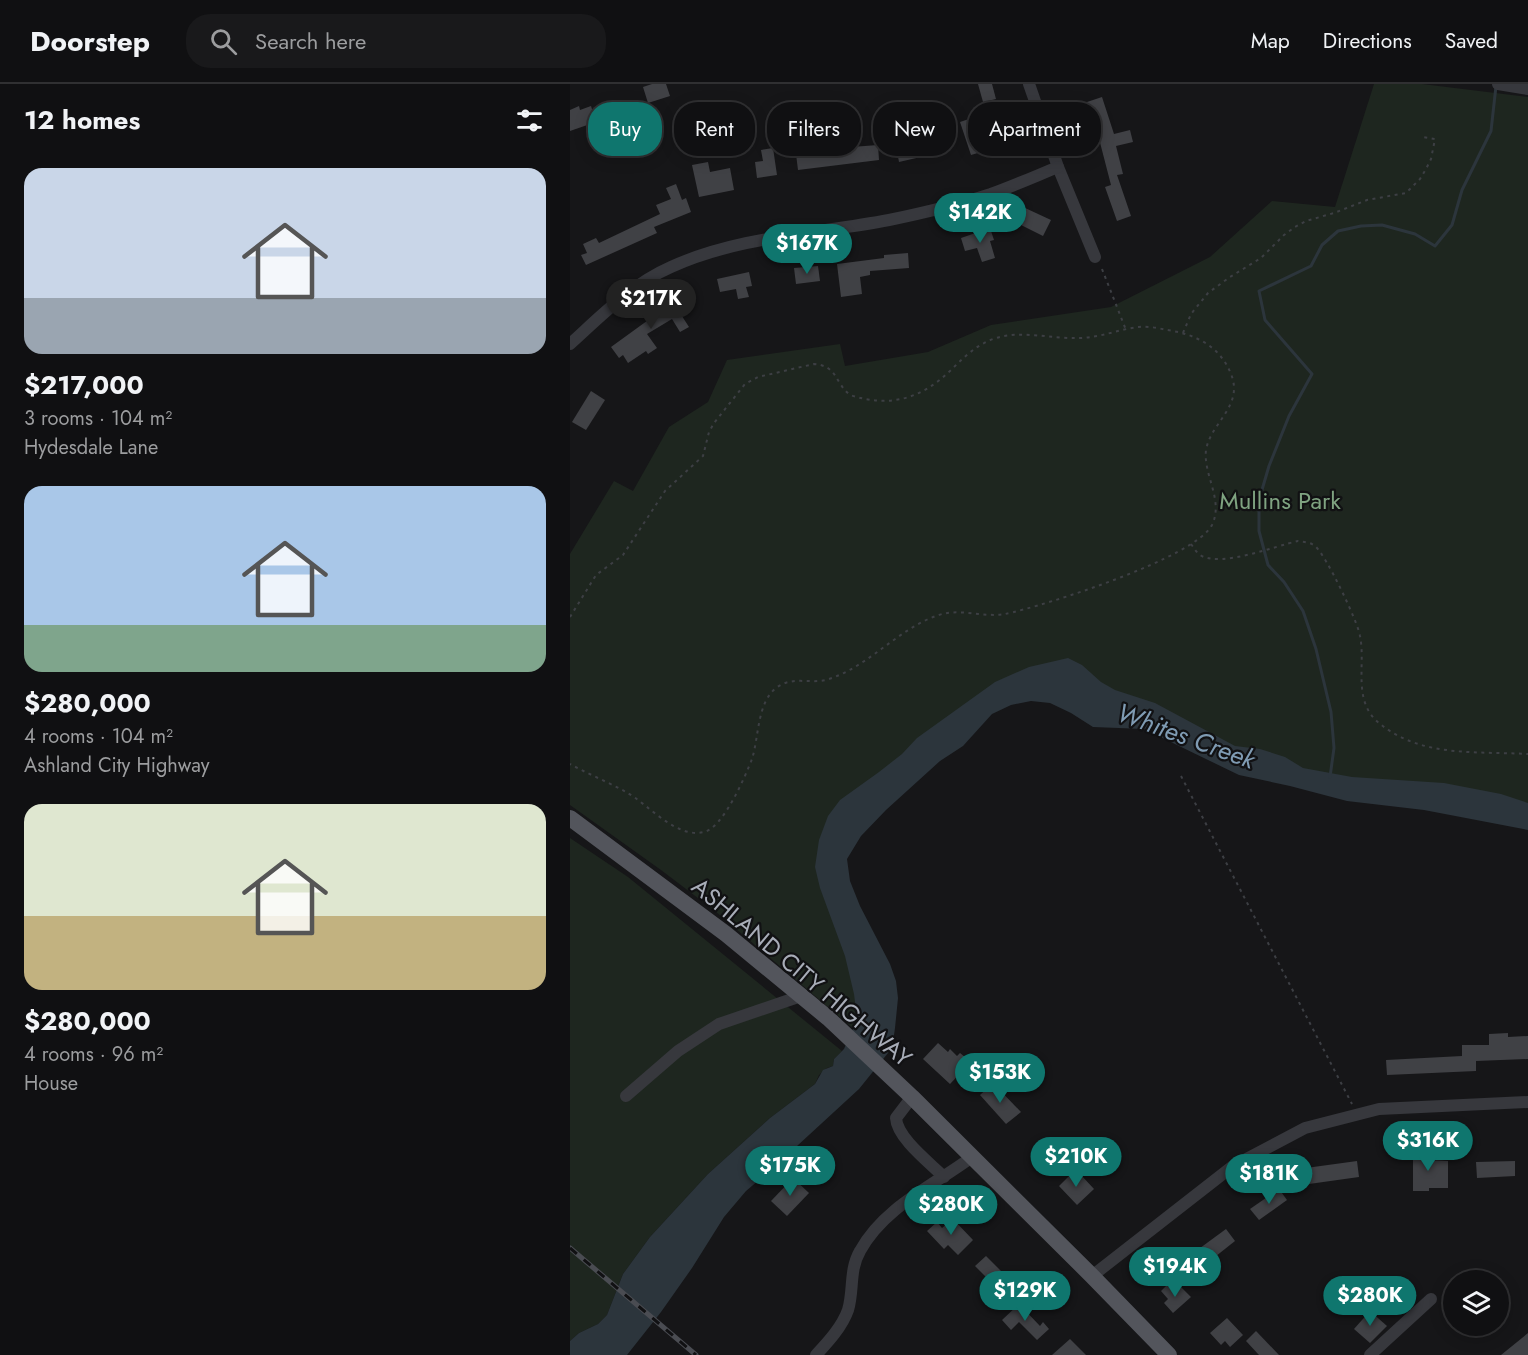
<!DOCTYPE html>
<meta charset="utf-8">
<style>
:root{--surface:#101012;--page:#19191b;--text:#f1f3f6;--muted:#9c9d9f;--line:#303032;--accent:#0f766e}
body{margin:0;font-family:Jost,sans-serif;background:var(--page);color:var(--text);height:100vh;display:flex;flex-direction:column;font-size:22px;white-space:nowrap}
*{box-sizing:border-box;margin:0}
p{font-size:20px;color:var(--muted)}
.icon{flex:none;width:33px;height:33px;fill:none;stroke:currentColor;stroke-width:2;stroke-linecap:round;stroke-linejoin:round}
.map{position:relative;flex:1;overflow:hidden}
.panel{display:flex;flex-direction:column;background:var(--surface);width:570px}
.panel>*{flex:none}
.top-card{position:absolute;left:18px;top:18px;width:570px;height:54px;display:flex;gap:12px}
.fabs{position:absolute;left:873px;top:1186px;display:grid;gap:12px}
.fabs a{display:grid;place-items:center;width:66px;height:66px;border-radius:50%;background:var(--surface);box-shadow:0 3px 15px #0003,0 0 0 2px var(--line);font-size:30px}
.price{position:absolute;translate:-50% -51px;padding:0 14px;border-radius:21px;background:var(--accent);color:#fff;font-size:20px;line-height:39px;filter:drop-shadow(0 2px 3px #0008)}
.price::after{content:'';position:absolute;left:50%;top:36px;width:18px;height:14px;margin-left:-9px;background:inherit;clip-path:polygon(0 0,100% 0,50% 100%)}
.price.active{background:#222;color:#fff}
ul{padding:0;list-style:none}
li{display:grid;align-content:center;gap:12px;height:318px;padding:0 24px}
li span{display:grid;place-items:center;height:186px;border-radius:18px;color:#555}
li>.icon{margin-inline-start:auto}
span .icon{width:108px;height:108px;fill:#fffc;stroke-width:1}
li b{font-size:26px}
h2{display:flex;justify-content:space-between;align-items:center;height:72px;padding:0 24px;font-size:26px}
.tag{padding:0 21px;border-radius:24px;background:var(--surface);box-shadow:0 3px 15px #0003,0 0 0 2px var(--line);font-size:21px;line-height:54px}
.tag.active{background:var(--accent);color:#fff}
header{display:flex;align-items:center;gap:36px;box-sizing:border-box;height:84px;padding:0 30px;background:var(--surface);border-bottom:2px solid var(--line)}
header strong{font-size:28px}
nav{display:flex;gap:33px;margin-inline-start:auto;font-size:21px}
.search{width:420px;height:54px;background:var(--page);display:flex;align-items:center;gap:15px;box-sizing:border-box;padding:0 21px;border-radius:24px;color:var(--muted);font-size:22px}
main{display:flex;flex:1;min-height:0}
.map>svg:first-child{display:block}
</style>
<header>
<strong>Doorstep</strong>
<div class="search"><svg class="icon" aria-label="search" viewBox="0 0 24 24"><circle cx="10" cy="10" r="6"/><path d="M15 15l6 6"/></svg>Search here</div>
<nav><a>Map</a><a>Directions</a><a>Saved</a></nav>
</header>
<main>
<section class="panel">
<h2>12 homes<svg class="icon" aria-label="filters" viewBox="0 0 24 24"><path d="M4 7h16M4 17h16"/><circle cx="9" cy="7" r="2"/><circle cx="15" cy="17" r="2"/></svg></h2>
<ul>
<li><span style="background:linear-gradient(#c9d6e8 70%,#9aa5b1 0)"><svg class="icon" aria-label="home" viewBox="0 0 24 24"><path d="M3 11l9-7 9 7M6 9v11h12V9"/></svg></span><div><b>$217,000</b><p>3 rooms · 104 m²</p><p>Hydesdale Lane</p></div></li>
<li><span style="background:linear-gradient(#a9c7e8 75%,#7fa58c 0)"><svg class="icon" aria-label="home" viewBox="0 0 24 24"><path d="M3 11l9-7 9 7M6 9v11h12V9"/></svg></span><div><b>$280,000</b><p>4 rooms · 104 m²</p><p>Ashland City Highway</p></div></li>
<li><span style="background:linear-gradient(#dfe7d0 60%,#c2b280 0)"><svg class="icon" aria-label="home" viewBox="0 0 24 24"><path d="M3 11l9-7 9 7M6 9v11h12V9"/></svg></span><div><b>$280,000</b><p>4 rooms · 96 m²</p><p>House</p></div></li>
</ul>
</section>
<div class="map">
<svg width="958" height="1271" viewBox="0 0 958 1271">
<rect width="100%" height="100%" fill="#161618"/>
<g fill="#1e261f">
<polygon points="804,0 852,0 958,13 958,731 743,691 654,664 543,615 433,607 252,786 294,901 285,946 145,827 91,786 0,721 0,470 44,397 63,407 99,343 138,318 157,276 270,260 275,282 358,268 421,241 541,223 640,173 702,117 765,123"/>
<polygon points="0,754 58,793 272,967 264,975 263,982 257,984 249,991 245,1000 200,1034 138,1090 80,1153 53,1190 37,1231 28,1240 9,1249 0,1257"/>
</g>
<polygon fill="#2c353c" points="498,574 512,581 531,598 545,606 585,619 665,662 690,665 715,673 733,684 782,693 874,699 931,710 958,719 958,746 854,726 777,717 720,702 669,691 574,645 523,643 501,629 480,619 461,617 441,621 422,630 393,662 370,677 316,726 291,752 277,775 280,797 290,822 320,880 326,897 328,914 325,944 323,958 318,969 289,1005 202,1085 176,1107 154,1133 122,1184 91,1228 57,1271 0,1271 0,1257 9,1249 28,1240 37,1231 53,1190 80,1153 138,1090 200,1034 245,1000 253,986 263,982 264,975 274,965 286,938 286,926 284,910 275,872 250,804 245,783 249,756 258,732 270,716 309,688 332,670 347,654 425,598 459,583"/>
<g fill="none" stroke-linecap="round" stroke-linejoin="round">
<polyline stroke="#2c353c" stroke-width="3" points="760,693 764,664 761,628 746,565 733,527 714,498 698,481 689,447 689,416 699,382 719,332 742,290 695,236 689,207 741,182 752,161 768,147 791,142 812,141 845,150 865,162 882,141 892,106 921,47 926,2"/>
</g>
<g fill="#404145">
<polygon points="82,0 96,0 100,12 78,19 73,3"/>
<polygon points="408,0 422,0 426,15 413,18"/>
<polygon points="532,13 544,50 560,46 563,58 546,62 553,90 547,91 561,132 547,137 535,103 541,101 526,43 515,47 508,21"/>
<polygon points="9,22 10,26 21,22 26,38 0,47 0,26"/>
<polygon points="402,34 405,43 415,40 417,46 439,39 445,58 401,71 390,38"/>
<polygon points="253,52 255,65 308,61 309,76 228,86 226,70 241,67 239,54"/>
<polygon points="364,54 368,69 329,78 326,62"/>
<polygon points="203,64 207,91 187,94 185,78 193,77 191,66"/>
<polygon points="138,78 140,88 160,84 164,106 129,113 122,81"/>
<polygon points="106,100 112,116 116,114 121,128 84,143 87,149 16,181 11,171 17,169 13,160 26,154 29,159 90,130 86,121 101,115 96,104"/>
<polygon points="453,123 481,136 473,152 445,138"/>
<polygon points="420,144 424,156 420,157 425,174 412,178 407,164 395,167 391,154"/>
<polygon points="338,169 339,184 300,187 300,191 290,193 292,210 271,213 267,180 314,174 314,171"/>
<polygon points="248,182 250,197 226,200 224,184"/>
<polygon points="179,188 182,202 176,203 179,213 168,215 166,205 150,208 147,195"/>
<polygon points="110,212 118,224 110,229 119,243 110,248 102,235 77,250 87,264 78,270 76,267 58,279 53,271 49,274 41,263 81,234 80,232 88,227 85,224 102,214 103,217"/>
<polygon points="21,307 35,316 16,346 2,338"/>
<polygon points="938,949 938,953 958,952 958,975 906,977 906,987 817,991 816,976 892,972 892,961 919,961 919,950"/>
<polygon points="368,959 378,968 380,965 387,972 390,969 401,978 380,1000 353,975"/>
<polygon points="423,999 451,1028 436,1040 410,1011"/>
<polygon points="843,1063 857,1063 857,1076 878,1077 878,1104 859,1104 859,1107 843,1107"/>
<polygon points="787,1077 789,1093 739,1100 736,1084"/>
<polygon points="945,1077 945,1092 907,1094 906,1078"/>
<polygon points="503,1088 509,1093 511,1091 524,1105 507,1121 489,1102"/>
<polygon points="223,1094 239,1109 217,1132 201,1117"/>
<polygon points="709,1105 717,1116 689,1136 680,1125"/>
<polygon points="383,1135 403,1156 388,1171 378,1161 374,1165 357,1147 367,1138 372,1144"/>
<polygon points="656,1145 665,1157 636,1180 626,1167"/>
<polygon points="416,1172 444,1200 429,1215 415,1201 420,1197 405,1182"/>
<polygon points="597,1201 604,1209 611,1203 621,1213 603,1229 594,1219 598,1215 591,1207"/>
<polygon points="449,1220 470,1242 473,1238 479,1245 467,1256 449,1238 441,1246 432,1236"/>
<polygon points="800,1227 817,1242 800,1259 784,1245"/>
<polygon points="657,1234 673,1251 660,1263 655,1257 651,1261 640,1249"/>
<polygon points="686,1247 709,1271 689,1271 676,1257"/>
<polygon points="958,1249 958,1271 931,1271"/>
<polygon points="500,1255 516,1271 482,1271"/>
</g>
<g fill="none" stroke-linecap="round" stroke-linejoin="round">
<g stroke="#3d3f44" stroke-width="2" stroke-dasharray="3 4.5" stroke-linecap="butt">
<polyline points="532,185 556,246"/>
<polyline points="613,249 621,230 638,209 660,193 691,174 714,151 725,143 736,137 764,129 797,116 836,109 850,95 856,85 861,75 865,55 853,53"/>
<path d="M 621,460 C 624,464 626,468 630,471 C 650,484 705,462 728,457 C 734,458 740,458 745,462 C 756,471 788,538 790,552 C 796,581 782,617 809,639 C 851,674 907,667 958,670"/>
<path d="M 0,533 L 26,491 L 53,471 L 95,407 L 133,372 L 139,348 L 144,339 L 175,300 L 188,293 L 244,280 C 268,282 264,298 280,311 C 320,324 351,315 381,286 C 394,273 407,260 426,254 C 451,246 482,255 508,254 C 530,254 549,245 569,243 C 578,242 588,244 597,246 C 625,250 650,262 661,290 C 674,322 641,338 636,366 C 633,391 654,416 642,441 C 625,474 474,522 435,530 C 412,534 388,523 366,532 C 327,546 299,582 259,595 C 241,601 223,591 206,604 C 187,619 189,653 182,675 C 175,693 153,744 134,748 C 106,755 78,720 56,708 C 38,698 18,690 0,680"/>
<polyline points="611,692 782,1020"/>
</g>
<g stroke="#37383d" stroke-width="12">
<polyline points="459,0 488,83 525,173"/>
<polyline points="928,0 958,5"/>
<path d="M 0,260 C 31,232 62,200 101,183 C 169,152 246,150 319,136 C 353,129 387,121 421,110 C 443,102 466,92 488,83"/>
<polyline points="56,1012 108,967 149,940 231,912"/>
<path d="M 342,1013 L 326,1034 C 327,1054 360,1079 374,1093"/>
<polyline points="522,1192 663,1082 735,1044 809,1025 958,1018"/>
<path d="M 246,1271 C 258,1258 272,1243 278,1226 C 284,1206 279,1186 290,1167 C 314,1123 363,1102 402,1073"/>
<polyline points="800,1271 861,1215"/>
</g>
<polyline stroke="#53555c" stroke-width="16" points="0,734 156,850 258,934 342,1013 522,1192 599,1271"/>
<g stroke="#4a4c52" stroke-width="5">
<polyline id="rail" points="0,1164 126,1271"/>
</g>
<use href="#rail" stroke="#111113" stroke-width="3" stroke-dasharray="9" stroke-linecap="butt"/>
</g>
<g text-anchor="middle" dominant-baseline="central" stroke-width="4.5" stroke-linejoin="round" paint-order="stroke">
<g font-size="24" fill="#7fa381" stroke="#111113">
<text x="710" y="416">Mullins Park</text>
</g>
<g font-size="24" fill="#a8adb8" stroke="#111113">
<text transform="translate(232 888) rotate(40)">ASHLAND CITY HIGHWAY</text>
</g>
<g font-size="26" font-style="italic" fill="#7f9bb3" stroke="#111113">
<text transform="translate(616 652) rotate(20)">Whites Creek</text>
</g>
</g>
</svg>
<div class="fabs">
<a><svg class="icon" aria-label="layers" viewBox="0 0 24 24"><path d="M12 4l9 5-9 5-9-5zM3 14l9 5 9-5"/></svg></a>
</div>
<b class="price" style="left:410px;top:160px">$142K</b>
<b class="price" style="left:237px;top:191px">$167K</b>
<b class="price active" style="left:81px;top:246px">$217K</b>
<b class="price" style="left:430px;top:1020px">$153K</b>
<b class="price" style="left:858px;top:1088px">$316K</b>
<b class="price" style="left:506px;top:1104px">$210K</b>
<b class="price" style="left:220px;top:1113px">$175K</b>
<b class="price" style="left:699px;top:1121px">$181K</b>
<b class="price" style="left:381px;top:1152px">$280K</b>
<b class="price" style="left:605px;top:1214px">$194K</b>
<b class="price" style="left:455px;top:1238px">$129K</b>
<b class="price" style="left:800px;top:1243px">$280K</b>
<div class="top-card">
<a class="tag active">Buy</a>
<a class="tag">Rent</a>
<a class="tag">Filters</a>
<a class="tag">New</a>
<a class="tag">Apartment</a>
</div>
</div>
</main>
